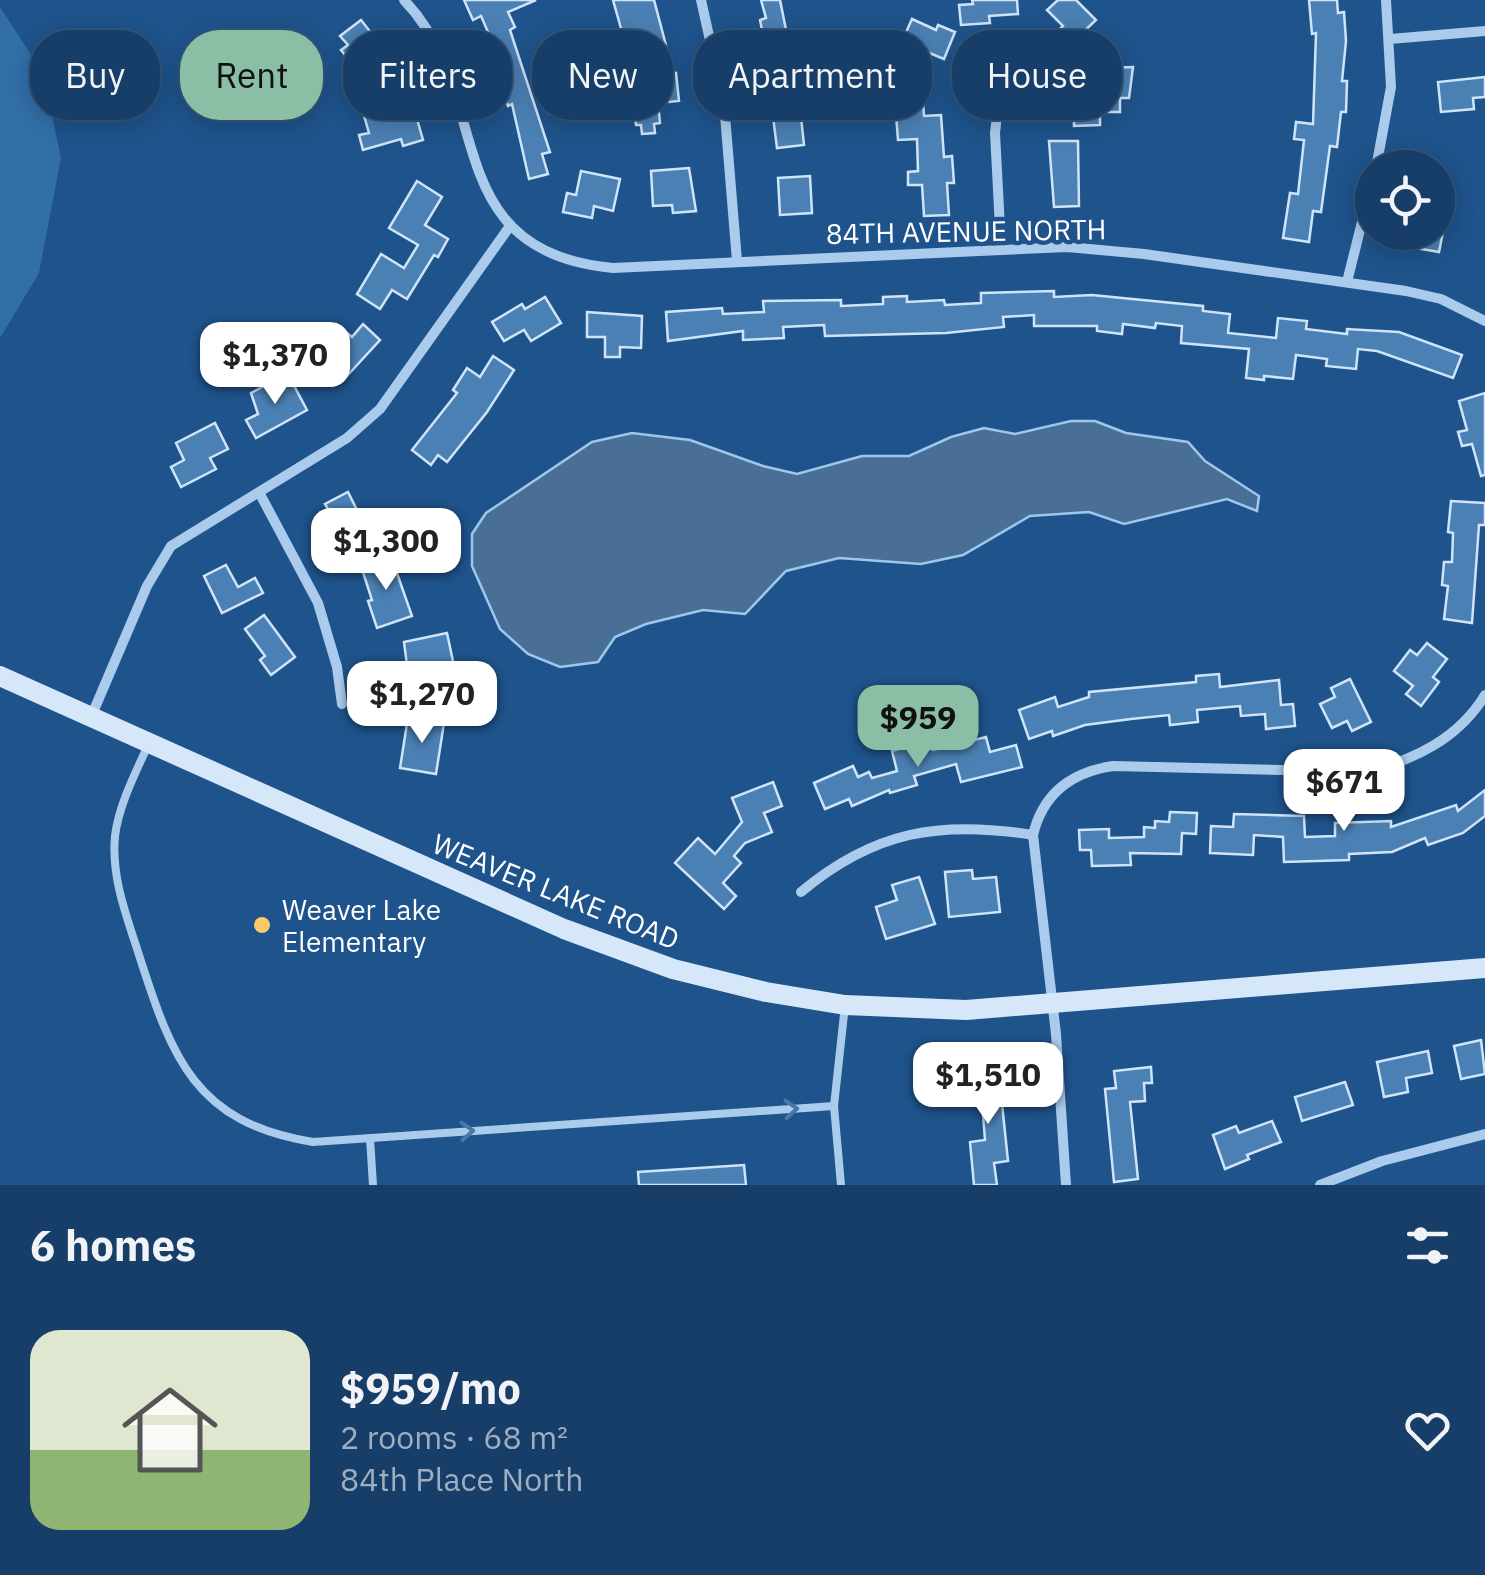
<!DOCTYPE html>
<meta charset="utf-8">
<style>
:root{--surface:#163e68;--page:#234971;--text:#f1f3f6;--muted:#9eaec0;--line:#35577c;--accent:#8abfa5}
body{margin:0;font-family:"IBM Plex Sans",sans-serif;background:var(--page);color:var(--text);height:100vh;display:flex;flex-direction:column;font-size:38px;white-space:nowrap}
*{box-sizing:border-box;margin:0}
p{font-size:32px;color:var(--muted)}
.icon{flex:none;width:55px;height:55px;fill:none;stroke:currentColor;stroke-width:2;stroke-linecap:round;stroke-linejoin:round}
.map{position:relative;height:1185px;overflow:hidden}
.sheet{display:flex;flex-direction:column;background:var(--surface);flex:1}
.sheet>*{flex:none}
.top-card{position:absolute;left:30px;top:30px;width:1425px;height:90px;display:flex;gap:20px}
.controls{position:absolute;left:1355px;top:150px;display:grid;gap:20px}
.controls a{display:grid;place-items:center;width:100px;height:100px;border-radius:50%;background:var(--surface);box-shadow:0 5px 25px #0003,0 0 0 2px var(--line);font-size:50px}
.price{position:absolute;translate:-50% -85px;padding:0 22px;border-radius:20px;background:#fff;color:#222;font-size:32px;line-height:65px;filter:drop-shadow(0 2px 5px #0008)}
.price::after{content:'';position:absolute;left:50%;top:60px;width:30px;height:22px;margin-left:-15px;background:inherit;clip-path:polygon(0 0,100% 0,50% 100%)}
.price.current{background:var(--accent);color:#111}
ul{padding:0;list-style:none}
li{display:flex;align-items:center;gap:30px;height:250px;padding:0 30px}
li span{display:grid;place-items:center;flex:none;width:280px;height:200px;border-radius:30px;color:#555}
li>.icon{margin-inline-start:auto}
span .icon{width:120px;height:120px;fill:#fffc;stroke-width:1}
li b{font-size:42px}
h2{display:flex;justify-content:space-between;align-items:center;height:120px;padding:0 30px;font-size:42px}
.tag{padding:0 35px;border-radius:40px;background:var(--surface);box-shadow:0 5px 25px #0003,0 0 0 2px var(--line);font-size:35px;line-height:90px}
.tag.current{background:var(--accent);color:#111}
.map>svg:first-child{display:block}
</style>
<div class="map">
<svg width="1485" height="1185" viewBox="0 0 1485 1185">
<rect width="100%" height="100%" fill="#1e538b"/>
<polygon fill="#326ea8" points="0,7 43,73 61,158 39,273 0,338"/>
<polygon fill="#4a6f97" stroke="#9ec7ed" stroke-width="2.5" points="1071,421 1095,421 1126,433 1188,442 1205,461 1259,496 1257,511 1227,499 1124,524 1089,512 1030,516 963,555 921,564 839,558 786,571 745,614 703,610 646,624 615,637 598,662 560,667 528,654 500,629 472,566 472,534 486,513 592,442 632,433 690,440 763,466 797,474 862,456 909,456 951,437 984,428 1015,434"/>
<g fill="#4b80b4" stroke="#cfe4f9" stroke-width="2.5">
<polygon points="464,0 536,0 508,12 515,27 510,30 550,152 542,154 548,174 529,179 512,104 508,106 490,58 498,55 481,16 473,20"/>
<polygon points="613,0 654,0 667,49 638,56 631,30 622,32"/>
<polygon points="761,0 780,0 798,89 804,145 777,148 770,93 775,93 760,20 766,18"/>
<polygon points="972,0 1017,0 1018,14 989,16 990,23 961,25 959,5 973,4"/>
<polygon points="1058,0 1076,0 1096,20 1078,37 1086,45 1071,59 1050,39 1063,26 1047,10"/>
<polygon points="1309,0 1337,0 1338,13 1344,12 1346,41 1342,81 1347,81 1346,112 1341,112 1337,147 1330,146 1321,212 1313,211 1309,242 1283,238 1290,193 1298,194 1304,140 1294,139 1296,122 1313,124 1316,33 1312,34"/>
<polygon points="912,19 936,30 938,25 955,32 944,59 927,52 920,70 894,59"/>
<polygon points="361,20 397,66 388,73 400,116 415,112 423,140 403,146 401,139 363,150 359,135 369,133 360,102 388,95 357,55 350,61 341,50 348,45 340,36"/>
<polygon points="1133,67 1129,98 1120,98 1120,112 1100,112 1100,125 1074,126 1074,93 1091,93 1091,84 1096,84 1096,68"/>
<polygon points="676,73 679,101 658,103 660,123 654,124 655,133 642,134 641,125 636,125 632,86 645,84 643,77"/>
<polygon points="1485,77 1485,97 1473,98 1474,109 1441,112 1438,82"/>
<polygon points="923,100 924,116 941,115 944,157 952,156 954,183 947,183 949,215 924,216 922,185 908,185 908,172 918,171 917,139 898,140 895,102"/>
<polygon points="1049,141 1078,141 1079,206 1054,207"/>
<polygon points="689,168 696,211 673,213 672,205 653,206 651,171"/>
<polygon points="581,171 620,179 613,211 594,206 592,218 563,212 567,193 576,195"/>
<polygon points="810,176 812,213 780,215 778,178"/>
<polygon points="417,181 442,197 425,225 448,239 438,257 434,255 407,299 392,290 380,309 357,294 381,254 404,268 418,245 389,228"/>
<polygon points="1413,232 1443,232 1439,252 1410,247"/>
<polygon points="1054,291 1054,297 1092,295 1203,306 1203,311 1230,314 1228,333 1276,338 1278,318 1307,321 1306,329 1347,334 1347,329 1399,332 1462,355 1453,378 1377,351 1358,349 1356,369 1326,366 1327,359 1296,355 1293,379 1264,376 1264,380 1246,378 1249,349 1181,343 1182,326 1156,323 1155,328 1123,324 1122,334 1097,331 1097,326 1034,326 1034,315 1003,317 1004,327 946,333 825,336 824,325 783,327 784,338 743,340 743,331 668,341 666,312 722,308 723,314 764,312 763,301 841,300 841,306 883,304 883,297 907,296 907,302 944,300 945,305 981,303 981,293"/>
<polygon points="545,297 561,323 531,341 524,330 504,341 492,322 522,304 525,309"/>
<polygon points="587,312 642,316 641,348 620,347 620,357 605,357 605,337 587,337"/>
<polygon points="336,324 352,337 363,324 380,340 346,377 341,372 333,382 315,366 315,360 331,343 325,337"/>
<polygon points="493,356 514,370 487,412 447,462 438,455 431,465 412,450 457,393 453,390 467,368 480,377"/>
<polygon points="276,380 281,388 292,382 307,410 256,438 246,420 258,414 251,393"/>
<polygon points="1485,393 1485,475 1481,476 1472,444 1462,446 1458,432 1467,430 1459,401"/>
<polygon points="215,423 228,449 210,458 216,469 181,487 171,467 184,460 176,443"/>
<polygon points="348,492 367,530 358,535 362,543 343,553 329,526 336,523 325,504"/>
<polygon points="1451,501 1485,503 1485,525 1479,525 1472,623 1444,619 1448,586 1442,585 1444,562 1452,562 1453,533 1448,532"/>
<polygon points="391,556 412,616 377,628 368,601 372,600 361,566"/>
<polygon points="226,565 238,587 255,578 263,593 222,613 204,576"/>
<polygon points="264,615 295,657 271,675 260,660 265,656 245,629"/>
<polygon points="447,633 454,666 449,667 451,677 430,682 432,693 411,697 404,642"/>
<polygon points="1427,643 1447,659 1433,677 1439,682 1421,706 1406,694 1413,686 1394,671 1410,650 1417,655"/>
<polygon points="1219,674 1220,687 1279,680 1281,705 1293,704 1295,726 1266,729 1265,714 1241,716 1240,706 1197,710 1198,722 1170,725 1169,715 1131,719 1085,725 1053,736 1052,731 1029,739 1019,710 1055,697 1058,707 1089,697 1089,692 1196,682 1196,676"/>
<polygon points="1350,679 1371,722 1352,731 1347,721 1332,728 1320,704 1335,697 1331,688"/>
<polygon points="408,717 444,723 436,774 400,768"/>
<polygon points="986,737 990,752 1016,745 1022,767 961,782 956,764 914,776 917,785 890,793 889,790 852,806 849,799 825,809 814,783 853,766 858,777 869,772 872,778 897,771 892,751 920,743 921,748 932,745 933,750"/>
<polygon points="773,782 782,806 764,813 772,832 745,843 734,856 741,863 723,883 736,896 724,909 675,863 698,838 715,854 742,822 732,798"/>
<polygon points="1485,790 1485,816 1463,833 1428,845 1425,838 1392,852 1349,854 1349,860 1284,862 1283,837 1254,835 1253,855 1210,853 1211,826 1233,827 1234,814 1304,816 1305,837 1335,836 1335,823 1391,821 1391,827 1456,805 1458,811"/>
<polygon points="1170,812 1197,813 1196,834 1182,833 1181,854 1130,853 1131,865 1092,866 1091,850 1080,850 1079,830 1109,829 1109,838 1144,837 1144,827 1155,828 1155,821 1169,822"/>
<polygon points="972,870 973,879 996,877 1000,912 949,917 945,872"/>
<polygon points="919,877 935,924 886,939 876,907 897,900 892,885"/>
<polygon points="1481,1040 1485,1074 1461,1079 1454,1046"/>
<polygon points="1428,1051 1432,1073 1406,1078 1408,1092 1384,1097 1377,1062"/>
<polygon points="991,1062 993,1094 1001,1094 1008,1161 994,1163 997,1185 974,1185 970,1142 985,1140 982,1102 972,1103 970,1064"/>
<polygon points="1151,1067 1152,1083 1144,1083 1145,1101 1130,1102 1138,1179 1114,1182 1105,1089 1116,1088 1114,1071"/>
<polygon points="1345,1082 1353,1105 1302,1121 1295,1097"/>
<polygon points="1272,1121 1281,1142 1247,1155 1249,1159 1225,1169 1213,1135 1236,1126 1239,1133"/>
<polygon points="744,1165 746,1185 639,1185 638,1172"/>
</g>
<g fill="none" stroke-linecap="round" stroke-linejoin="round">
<g stroke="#aacbec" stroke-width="8">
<path d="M 149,743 C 136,772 119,804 115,836 C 111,878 127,917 139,955 C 172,1058 195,1123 313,1142 L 834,1106"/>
<polyline points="370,1138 373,1185"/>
<polyline points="841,1185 834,1106 845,1005"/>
</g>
<g stroke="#aacbec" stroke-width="10">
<path d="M 404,0 C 496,95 434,251 613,268 L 1067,247 L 1144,254 L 1406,291 L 1441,299 L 1485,321"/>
<polyline points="701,0 724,103 737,261"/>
<polyline points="1390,39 1485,31"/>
<polyline points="1000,90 995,133 1001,247"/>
<polyline points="1376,168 1391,87 1386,0"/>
<polyline points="1347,282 1372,182"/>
<polyline points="260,494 318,603 337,667 342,704"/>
<polyline points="91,717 147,586 171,546 347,438 380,409 510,226"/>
<path d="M 801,892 C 874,831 940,820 1033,835"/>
<path d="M 1066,1185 L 1056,1034 L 1033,835 C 1043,793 1072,772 1113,766 L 1366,772 C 1414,760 1458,739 1485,695"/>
<polyline points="1320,1185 1382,1161 1485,1134"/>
</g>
<polyline stroke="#d6e7f9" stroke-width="20" points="0,676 564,929 673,969 766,992 845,1005 966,1010 1485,968"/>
</g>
<defs><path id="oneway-chevron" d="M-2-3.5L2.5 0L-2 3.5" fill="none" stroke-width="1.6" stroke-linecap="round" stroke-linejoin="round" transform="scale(2.5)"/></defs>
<g stroke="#4877a8">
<use href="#oneway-chevron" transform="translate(791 1109) rotate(-4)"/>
<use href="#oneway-chevron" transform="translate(467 1131) rotate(-4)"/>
</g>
<circle fill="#fac96a" stroke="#1e538b" stroke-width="4" cx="262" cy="925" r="10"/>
<g text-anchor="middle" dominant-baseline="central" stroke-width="9" stroke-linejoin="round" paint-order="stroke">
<g font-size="28" fill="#fff" stroke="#1e538b">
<text transform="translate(966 231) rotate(-1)">84TH AVENUE NORTH</text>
<text transform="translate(556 891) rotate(22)">WEAVER LAKE ROAD</text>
</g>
<g font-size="28" fill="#fff" stroke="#1e538b" text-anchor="start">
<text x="282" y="909">Weaver Lake<tspan x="282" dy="32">Elementary</tspan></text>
</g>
</g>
</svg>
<div class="controls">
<a><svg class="icon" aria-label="locate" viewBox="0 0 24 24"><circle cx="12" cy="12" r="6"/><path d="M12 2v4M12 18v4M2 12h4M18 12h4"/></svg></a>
</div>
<b class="price" style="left:275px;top:407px">$1,370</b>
<b class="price" style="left:386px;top:593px">$1,300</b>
<b class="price" style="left:422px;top:746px">$1,270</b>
<b class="price current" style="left:918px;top:770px">$959</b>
<b class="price" style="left:1344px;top:834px">$671</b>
<b class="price" style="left:988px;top:1127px">$1,510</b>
<div class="top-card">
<a class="tag">Buy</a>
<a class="tag current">Rent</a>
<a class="tag">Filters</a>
<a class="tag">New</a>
<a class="tag">Apartment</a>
<a class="tag">House</a>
</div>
</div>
<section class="sheet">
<h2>6 homes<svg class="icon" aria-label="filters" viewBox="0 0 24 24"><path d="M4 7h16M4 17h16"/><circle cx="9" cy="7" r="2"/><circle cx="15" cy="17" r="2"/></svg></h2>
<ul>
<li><span style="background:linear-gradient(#dfe7d0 60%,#8fb573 0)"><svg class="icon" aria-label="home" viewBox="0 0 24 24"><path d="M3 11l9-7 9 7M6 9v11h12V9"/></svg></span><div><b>$959/mo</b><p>2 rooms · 68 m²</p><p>84th Place North</p></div><svg class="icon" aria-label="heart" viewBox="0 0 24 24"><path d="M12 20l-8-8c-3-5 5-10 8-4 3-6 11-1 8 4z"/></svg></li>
</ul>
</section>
